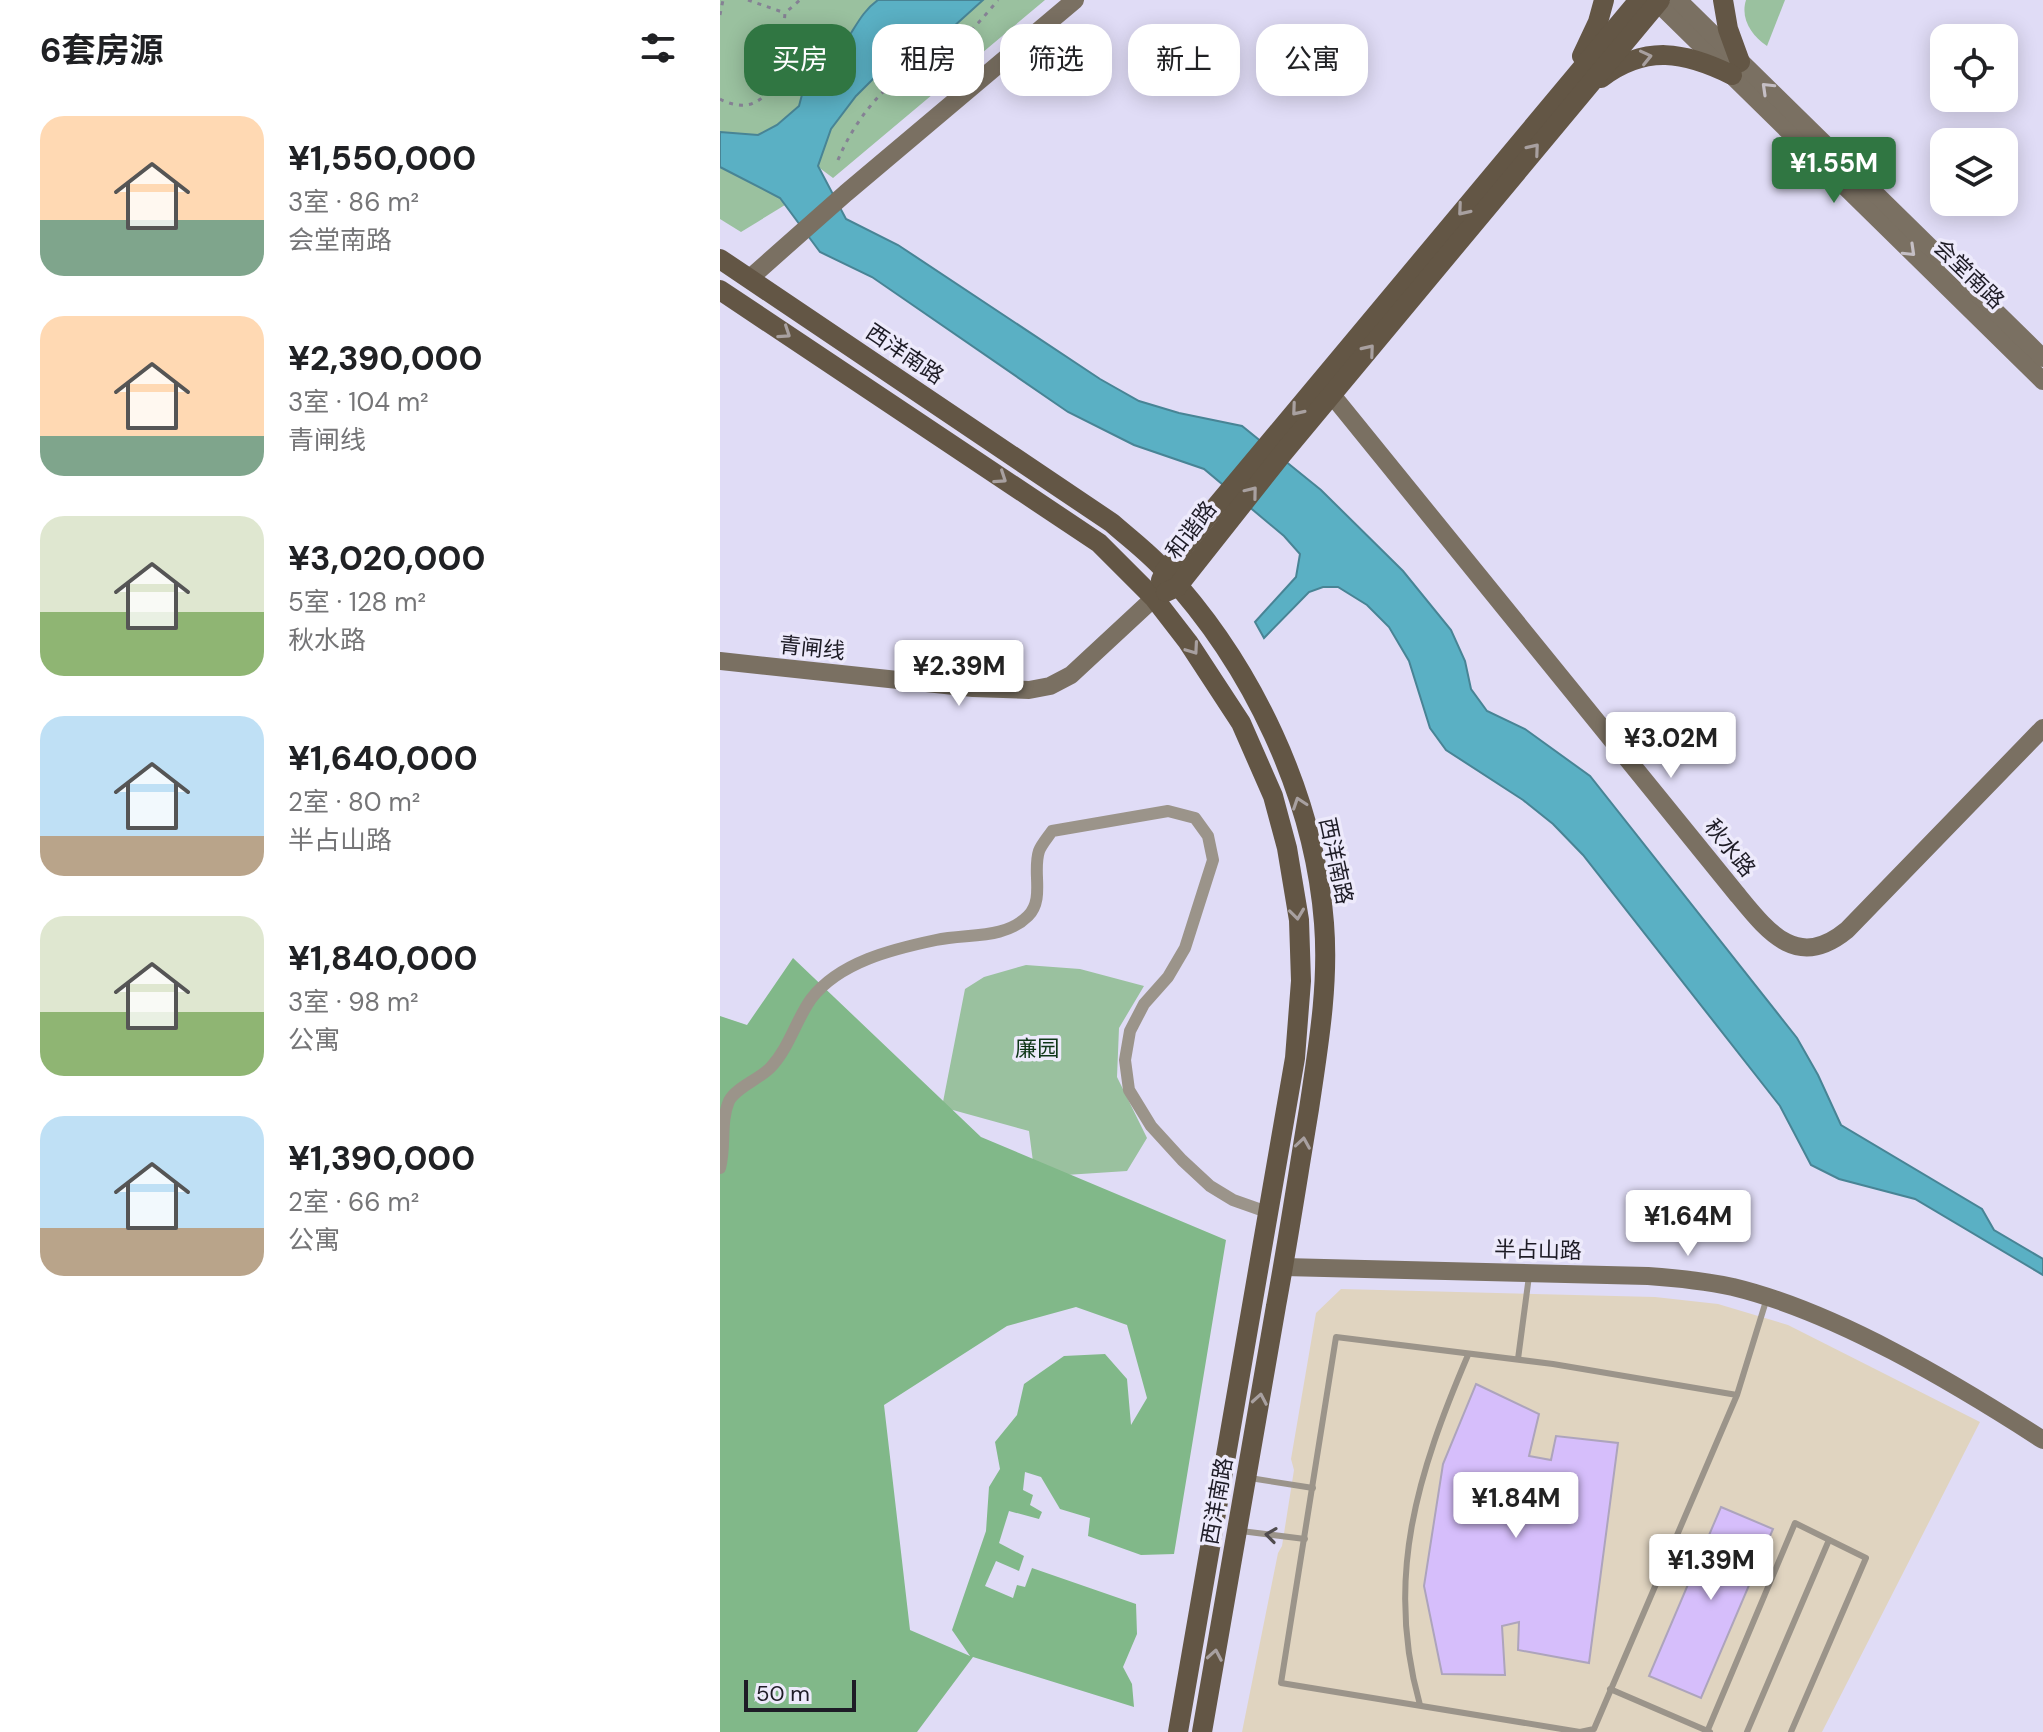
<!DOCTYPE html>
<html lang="zh">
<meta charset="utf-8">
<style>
:root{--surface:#fff;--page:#f2f2f2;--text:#202124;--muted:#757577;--accent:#307642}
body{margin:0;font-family:"DM Sans","Noto Sans SC",sans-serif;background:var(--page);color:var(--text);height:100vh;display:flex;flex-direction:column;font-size:30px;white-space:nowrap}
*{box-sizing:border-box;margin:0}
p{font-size:26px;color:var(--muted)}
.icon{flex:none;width:44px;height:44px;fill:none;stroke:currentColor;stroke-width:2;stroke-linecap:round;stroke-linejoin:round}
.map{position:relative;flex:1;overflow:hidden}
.sheet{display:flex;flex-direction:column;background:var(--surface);width:720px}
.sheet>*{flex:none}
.guide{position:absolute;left:24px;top:24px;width:760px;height:72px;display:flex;gap:16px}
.tools{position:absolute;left:1210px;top:24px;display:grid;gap:16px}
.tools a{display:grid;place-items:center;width:88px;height:88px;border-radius:16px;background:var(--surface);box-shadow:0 4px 20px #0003;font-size:40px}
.scale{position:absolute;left:24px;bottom:20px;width:112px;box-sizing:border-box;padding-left:8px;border:4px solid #1e1c26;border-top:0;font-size:22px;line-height:28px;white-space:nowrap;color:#1e1c26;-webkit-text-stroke:6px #edeafb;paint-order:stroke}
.price{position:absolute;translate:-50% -68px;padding:0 18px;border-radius:8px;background:#fff;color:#222;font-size:26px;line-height:52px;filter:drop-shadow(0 2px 4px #0008)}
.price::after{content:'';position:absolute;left:50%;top:48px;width:24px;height:18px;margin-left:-12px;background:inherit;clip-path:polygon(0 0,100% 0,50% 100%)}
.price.selected{background:var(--accent);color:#fff}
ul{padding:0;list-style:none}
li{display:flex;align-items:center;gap:24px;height:200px;padding:0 40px}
li span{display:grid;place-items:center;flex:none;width:224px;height:160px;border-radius:24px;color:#555}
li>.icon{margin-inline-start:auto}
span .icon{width:96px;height:96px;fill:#fffc;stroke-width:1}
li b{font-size:34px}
h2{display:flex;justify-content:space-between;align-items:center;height:96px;padding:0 40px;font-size:34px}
.tag{padding:0 28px;border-radius:24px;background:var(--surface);box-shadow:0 4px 20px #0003;font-size:28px;line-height:72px}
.tag.selected{background:var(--accent);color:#fff}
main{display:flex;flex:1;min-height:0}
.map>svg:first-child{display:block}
</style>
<main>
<section class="sheet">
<h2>6套房源<svg class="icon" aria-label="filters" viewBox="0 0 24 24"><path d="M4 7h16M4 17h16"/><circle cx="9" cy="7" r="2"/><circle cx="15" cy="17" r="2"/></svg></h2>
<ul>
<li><span style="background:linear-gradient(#ffd9b3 65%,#7fa58c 0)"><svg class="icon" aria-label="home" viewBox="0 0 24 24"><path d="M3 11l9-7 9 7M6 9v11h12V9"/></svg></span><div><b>¥1,550,000</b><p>3室 · 86 m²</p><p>会堂南路</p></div></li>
<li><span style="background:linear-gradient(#ffd9b3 75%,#7fa58c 0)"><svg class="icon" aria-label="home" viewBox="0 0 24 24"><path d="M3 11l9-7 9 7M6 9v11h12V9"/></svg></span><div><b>¥2,390,000</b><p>3室 · 104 m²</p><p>青闸线</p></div></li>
<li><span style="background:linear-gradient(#dfe7d0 60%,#8fb573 0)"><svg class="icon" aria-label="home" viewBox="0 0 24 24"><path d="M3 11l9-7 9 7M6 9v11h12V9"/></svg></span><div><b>¥3,020,000</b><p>5室 · 128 m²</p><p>秋水路</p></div></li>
<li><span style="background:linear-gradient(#bfe0f5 75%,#b9a48a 0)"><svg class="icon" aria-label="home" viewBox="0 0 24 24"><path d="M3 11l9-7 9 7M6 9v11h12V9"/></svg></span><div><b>¥1,640,000</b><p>2室 · 80 m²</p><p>半占山路</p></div></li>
<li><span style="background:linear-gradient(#dfe7d0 60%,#8fb573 0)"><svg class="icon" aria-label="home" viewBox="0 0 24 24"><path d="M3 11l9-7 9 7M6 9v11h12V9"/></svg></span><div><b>¥1,840,000</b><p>3室 · 98 m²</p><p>公寓</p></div></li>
<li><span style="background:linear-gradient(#bfe0f5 70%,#b9a48a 0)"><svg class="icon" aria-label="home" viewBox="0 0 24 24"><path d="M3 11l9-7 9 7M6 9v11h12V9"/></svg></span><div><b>¥1,390,000</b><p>2室 · 66 m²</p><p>公寓</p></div></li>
</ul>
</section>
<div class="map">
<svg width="1323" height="1732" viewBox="0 0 1323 1732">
<rect width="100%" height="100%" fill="#e0dcf6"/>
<polygon fill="#e0d4c0" points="621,1289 935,1297 998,1304 1068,1325 1260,1422 1102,1732 522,1732 558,1553 562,1546 574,1470 571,1459 596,1313"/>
<g fill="#9ac19f">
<path d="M 0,0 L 158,0 C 141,12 135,29 123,45 C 114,57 101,66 88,72 L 79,106 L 57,125 L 38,135 L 0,132 Z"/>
<polygon points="263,0 325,0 113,178 97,166 111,129 136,96 161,71 192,58 232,28"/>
<path d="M 1026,0 L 1065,0 L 1047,46 C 1032,36 1020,19 1026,0 Z"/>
<polygon points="0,167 60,198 65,205 21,232 0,219"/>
<polygon points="306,965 360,969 424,986 399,1028 397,1077 427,1138 407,1171 315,1177 309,1131 222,1107 245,989 264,977"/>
</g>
<path fill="#81b889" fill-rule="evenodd" d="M 73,958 L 261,1137 L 506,1240 L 454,1554 L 421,1555 L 368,1536 L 370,1518 L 340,1509 L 321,1477 L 305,1472 L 303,1490 L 313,1495 L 310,1505 L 322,1512 L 319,1519 L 289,1511 L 279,1543 L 304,1556 L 299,1571 L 276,1561 L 265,1586 L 293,1598 L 297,1585 L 305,1587 L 312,1568 L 416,1604 L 417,1634 L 403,1667 L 412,1684 L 414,1707 L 253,1657 L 197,1732 L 0,1732 L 0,1016 L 27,1025 ZM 356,1307 L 407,1325 L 427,1398 L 411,1425 L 407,1379 L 385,1354 L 344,1356 L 304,1384 L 297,1415 L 275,1442 L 280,1469 L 269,1487 L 266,1531 L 232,1630 L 250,1656 L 190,1630 L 164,1405 L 287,1326 Z"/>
<path fill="#5ab0c4" stroke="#488495" stroke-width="2" d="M 158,0 L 263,0 L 232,28 L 192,58 L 161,71 L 136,96 L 111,129 L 98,166 L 126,219 L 178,245 L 380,379 L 419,401 L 459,413 L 522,426 L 601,490 L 683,571 L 731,630 L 745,661 L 751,689 L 767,711 L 805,729 L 870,776 L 1077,1038 L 1098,1075 L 1121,1125 L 1262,1209 L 1274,1230 L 1323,1259 L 1323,1275 L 1195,1199 L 1119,1179 L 1091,1165 L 1060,1106 L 863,855 L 833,824 L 803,800 L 726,750 L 710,728 L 689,661 L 669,627 L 647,605 L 618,587 L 603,587 L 589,592 L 544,638 L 535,622 L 576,577 L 580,554 L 564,536 L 484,469 L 414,445 L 348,412 L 152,277 L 100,252 L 60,198 L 0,167 L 0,132 L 38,135 L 57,125 L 79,106 L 88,72 C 101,66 114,57 123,45 C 135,29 141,12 158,0 Z"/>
<g fill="#d6befb" stroke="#ada4bc" stroke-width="2">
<polygon points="756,1384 819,1414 809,1456 831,1460 836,1436 898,1443 869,1663 798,1650 799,1622 782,1626 785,1675 722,1674 704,1586 723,1464"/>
<polygon points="1001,1507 1053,1529 981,1698 929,1676"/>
</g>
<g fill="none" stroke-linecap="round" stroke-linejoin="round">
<g stroke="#858194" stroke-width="3" stroke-dasharray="4 6" stroke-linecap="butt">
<polyline points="28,0 65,13"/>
<polyline points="0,15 3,0"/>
<path d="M 0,99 C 9,104 21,107 31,104 C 66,91 62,44 65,13 L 80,0"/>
<path d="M 118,160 C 132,126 156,94 186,72 C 199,63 215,57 229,48 C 249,35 263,18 278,0"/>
</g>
<g stroke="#9b948a" stroke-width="6">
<polyline points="798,1359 809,1276"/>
<polyline points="1017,1395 833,1364 616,1337 561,1683 860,1732 874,1729 1017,1395 1046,1301"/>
<polyline points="530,1478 593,1488"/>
<polyline points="521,1531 585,1539"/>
<polyline points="890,1689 990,1732"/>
<path d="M 700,1705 C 664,1578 698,1472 748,1355"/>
<polyline points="987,1732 1075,1523 1146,1558 1071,1732"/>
<polyline points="1027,1732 1109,1540"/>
</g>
<path stroke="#9b948a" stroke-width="12" d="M 0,1168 C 6,1146 0,1122 9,1101 C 16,1087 40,1079 51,1067 C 69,1048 76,1020 91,999 C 119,962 173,949 216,940 C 247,933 284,940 308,916 C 325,899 312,872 319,851 C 321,845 328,837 332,831 L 448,811 L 475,818 L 488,836 L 493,860 L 465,948 L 448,977 L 424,1004 L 410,1031 L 405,1060 L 409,1090 L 431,1126 L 462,1160 L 490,1186 L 513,1200 L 547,1212"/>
<g stroke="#7a7062" stroke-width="18">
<polyline points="935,0 1323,381"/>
<polyline points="958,0 1323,358"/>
<polyline points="30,278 126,193 355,0"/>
<path d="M 612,395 L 1016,893 C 1048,932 1077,971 1127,930 L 1323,728"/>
<polyline points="0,661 253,688 309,690 330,686 351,675 434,598"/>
<path d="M 564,1267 L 928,1276 C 957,1278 985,1281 1013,1287 C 1116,1312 1233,1382 1323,1440"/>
</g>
<g stroke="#635645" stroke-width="20">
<polyline points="1003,0 1008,29 1020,62"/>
<polyline points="862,56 878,22 884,0"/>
<path d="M 881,78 C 926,44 965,52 1012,75"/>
<path d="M 0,259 L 392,523 C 410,539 429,553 445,571 C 532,665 594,795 604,923 C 609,985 598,1048 589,1109 C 578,1175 568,1241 556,1306 C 531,1448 506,1590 482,1732"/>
<polyline points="0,290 379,543 434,598 468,642 521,723 553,796 567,848 579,920 581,981 575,1058 458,1732"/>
<polyline points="441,580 445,571 488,516 919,0"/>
<polyline points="446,592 457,587 563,453 940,0"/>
</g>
</g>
<defs><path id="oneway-chevron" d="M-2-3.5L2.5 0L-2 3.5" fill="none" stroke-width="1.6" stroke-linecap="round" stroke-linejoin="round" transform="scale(2)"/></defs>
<g stroke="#a8a0a0">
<use href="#oneway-chevron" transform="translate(926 57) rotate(-13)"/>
<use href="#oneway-chevron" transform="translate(814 149) rotate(-50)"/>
<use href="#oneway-chevron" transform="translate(743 210) rotate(130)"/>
<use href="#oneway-chevron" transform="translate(65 333) rotate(34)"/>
<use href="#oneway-chevron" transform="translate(649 350) rotate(-50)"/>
<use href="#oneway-chevron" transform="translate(577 410) rotate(130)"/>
<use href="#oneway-chevron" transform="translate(281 478) rotate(34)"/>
<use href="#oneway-chevron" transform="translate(532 492) rotate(-51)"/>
<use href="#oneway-chevron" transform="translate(473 649) rotate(55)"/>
<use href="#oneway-chevron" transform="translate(579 803) rotate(-109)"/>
<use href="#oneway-chevron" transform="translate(577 914) rotate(83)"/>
<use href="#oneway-chevron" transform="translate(583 1143) rotate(-81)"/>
<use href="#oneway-chevron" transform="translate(540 1399) rotate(-80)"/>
<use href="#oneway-chevron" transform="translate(495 1655) rotate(-80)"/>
</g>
<g stroke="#c5bfc5">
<use href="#oneway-chevron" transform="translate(1047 88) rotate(-136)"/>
<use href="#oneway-chevron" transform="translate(1190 251) rotate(44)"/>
</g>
<use stroke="#504c4e" href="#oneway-chevron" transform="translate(551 1535) rotate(-172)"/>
<g text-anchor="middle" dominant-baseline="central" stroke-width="7" stroke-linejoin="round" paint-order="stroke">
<g font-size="22" fill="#1e1c26" stroke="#edeafb">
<text transform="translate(1249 274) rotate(44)">会堂南路</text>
<text transform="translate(185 354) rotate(34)">西洋南路</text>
<text transform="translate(471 530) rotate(-52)">和谐路</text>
<text transform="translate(92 648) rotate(6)">青闸线</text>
<text transform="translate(1010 848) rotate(51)">秋水路</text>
<text transform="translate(616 861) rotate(78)">西洋南路</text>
<text transform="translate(818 1250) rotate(1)">半占山路</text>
<text transform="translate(497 1501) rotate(-80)">西洋南路</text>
</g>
<g font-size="22" fill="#0e3617" stroke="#edeafb">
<text x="317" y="1048">廉园</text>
</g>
</g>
</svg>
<div class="tools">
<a><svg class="icon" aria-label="locate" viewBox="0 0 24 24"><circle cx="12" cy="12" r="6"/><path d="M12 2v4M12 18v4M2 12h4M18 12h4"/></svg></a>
<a><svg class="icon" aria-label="layers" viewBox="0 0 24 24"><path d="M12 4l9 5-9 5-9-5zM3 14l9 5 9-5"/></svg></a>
</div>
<div class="scale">50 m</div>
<b class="price selected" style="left:1114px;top:205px">¥1.55M</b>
<b class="price" style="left:239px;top:708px">¥2.39M</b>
<b class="price" style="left:951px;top:780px">¥3.02M</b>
<b class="price" style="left:968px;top:1258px">¥1.64M</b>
<b class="price" style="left:796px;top:1540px">¥1.84M</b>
<b class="price" style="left:991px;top:1602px">¥1.39M</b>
<div class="guide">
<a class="tag selected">买房</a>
<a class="tag">租房</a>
<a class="tag">筛选</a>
<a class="tag">新上</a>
<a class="tag">公寓</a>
</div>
</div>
</main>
